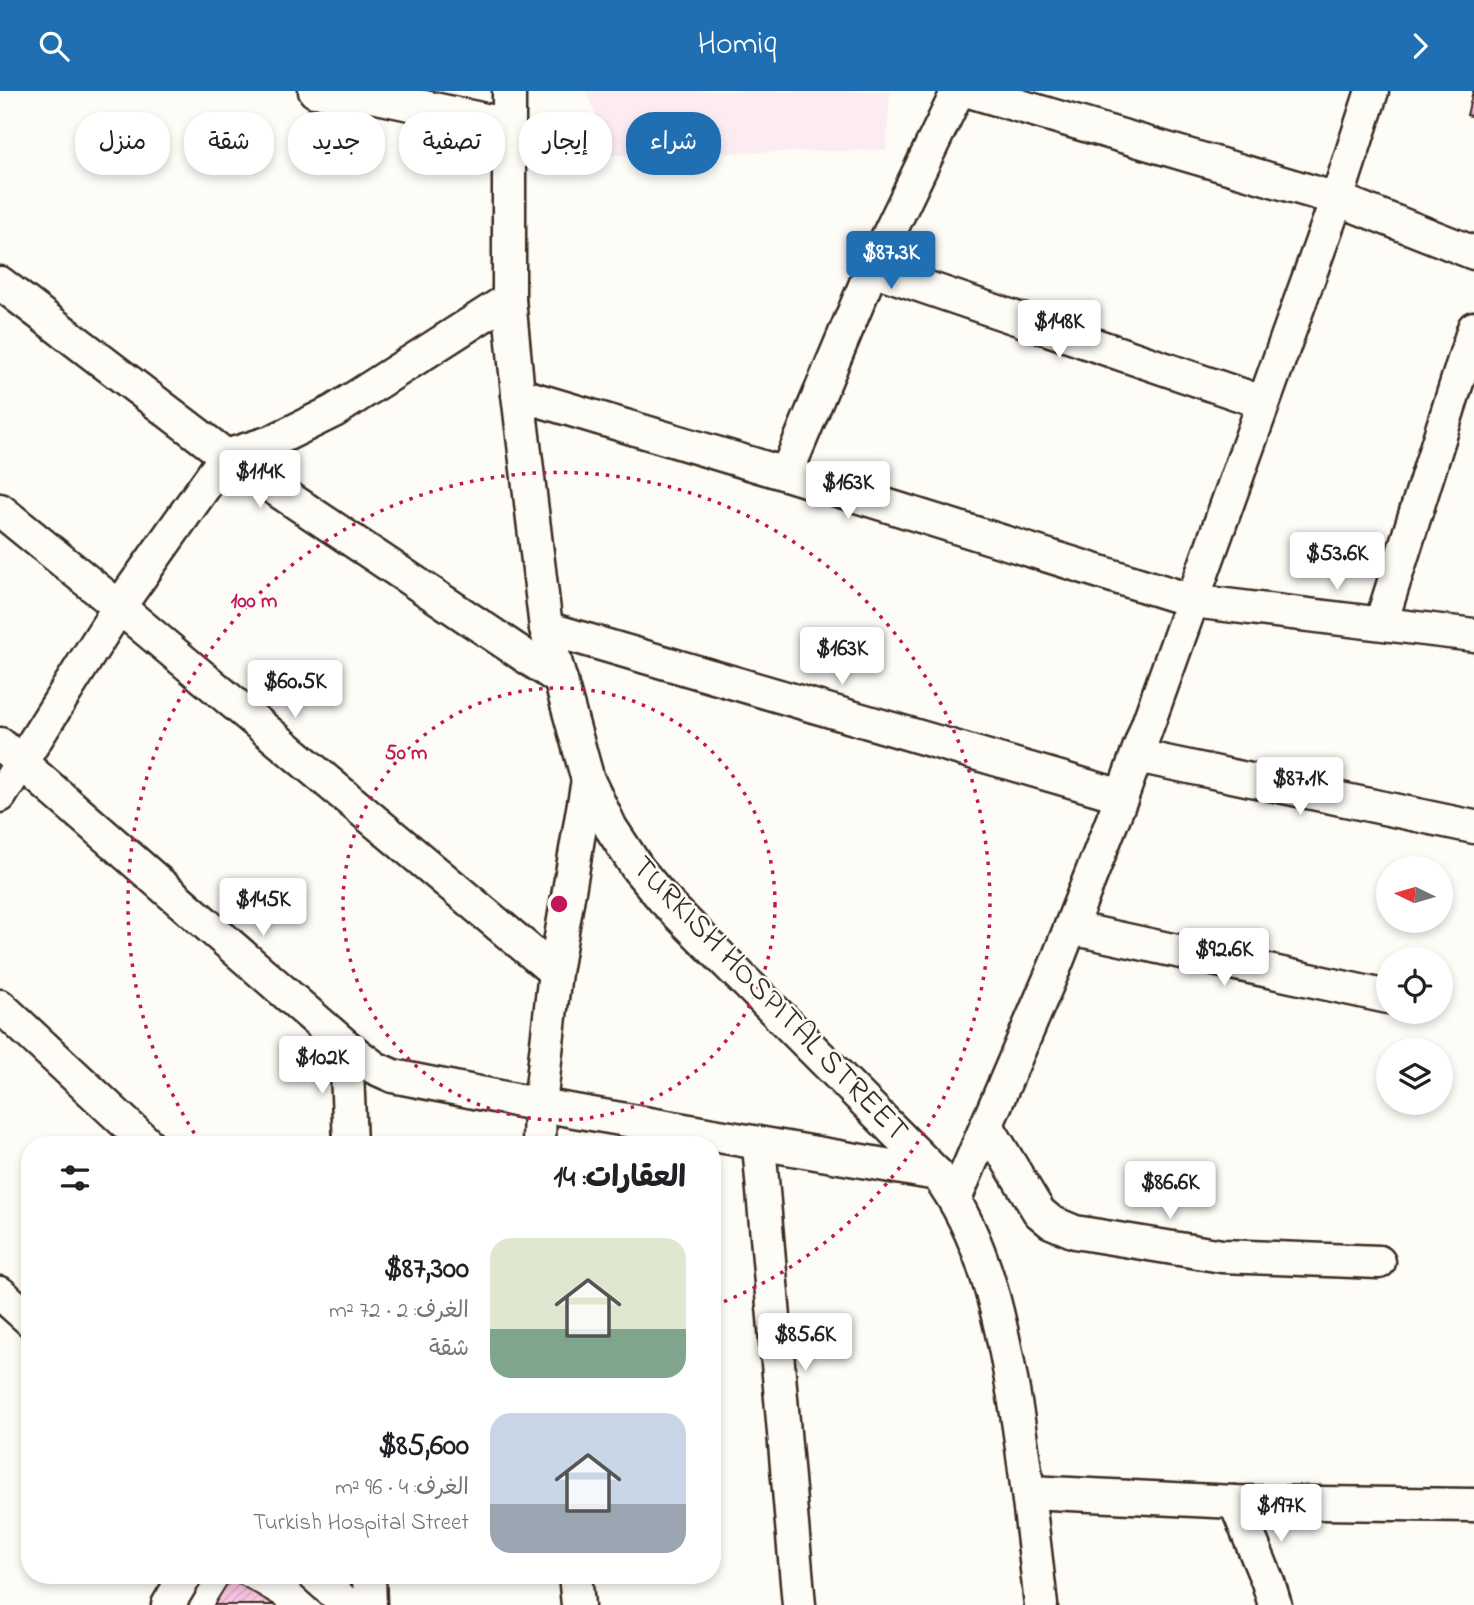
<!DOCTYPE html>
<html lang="ar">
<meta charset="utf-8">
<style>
:root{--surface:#fff;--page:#f2f2f2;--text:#202124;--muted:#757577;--accent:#1f6fb2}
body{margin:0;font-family:"Indie Flower","Playpen Sans Arabic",sans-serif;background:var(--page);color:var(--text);direction:rtl;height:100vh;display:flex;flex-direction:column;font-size:26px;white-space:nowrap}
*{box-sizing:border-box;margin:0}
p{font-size:23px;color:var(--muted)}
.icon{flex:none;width:38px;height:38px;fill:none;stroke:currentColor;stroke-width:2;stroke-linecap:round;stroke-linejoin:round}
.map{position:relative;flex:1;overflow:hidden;direction:ltr}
.sheet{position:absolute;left:21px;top:1045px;width:700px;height:448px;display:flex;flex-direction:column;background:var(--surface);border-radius:28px;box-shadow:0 4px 10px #0003;direction:rtl}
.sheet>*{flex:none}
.banner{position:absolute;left:21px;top:21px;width:700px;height:63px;direction:rtl;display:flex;gap:14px}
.needle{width:46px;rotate:275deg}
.buttons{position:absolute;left:1376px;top:765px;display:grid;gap:14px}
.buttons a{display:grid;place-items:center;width:77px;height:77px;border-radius:50%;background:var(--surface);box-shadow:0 4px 10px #0003;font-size:35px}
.price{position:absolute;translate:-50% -60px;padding:0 16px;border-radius:7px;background:#fff;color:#222;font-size:23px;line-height:46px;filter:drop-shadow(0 2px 4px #0008)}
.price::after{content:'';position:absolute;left:50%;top:42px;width:21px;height:16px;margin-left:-10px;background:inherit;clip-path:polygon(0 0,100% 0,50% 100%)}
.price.on{background:var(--accent);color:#fff}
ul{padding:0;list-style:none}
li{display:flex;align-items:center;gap:21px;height:175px;padding:0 35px}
li span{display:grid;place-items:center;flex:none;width:196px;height:140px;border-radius:21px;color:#555}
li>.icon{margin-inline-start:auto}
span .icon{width:84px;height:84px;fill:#fffc;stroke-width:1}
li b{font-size:30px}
h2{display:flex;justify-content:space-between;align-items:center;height:84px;padding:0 35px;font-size:30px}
.tag{padding:0 24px;border-radius:28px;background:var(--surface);box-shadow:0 4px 10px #0003;font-size:24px;line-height:63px}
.tag.on{background:var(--accent);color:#fff}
header{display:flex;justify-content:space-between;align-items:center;height:91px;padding:0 35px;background:var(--accent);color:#fff;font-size:32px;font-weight:600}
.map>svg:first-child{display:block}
</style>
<header><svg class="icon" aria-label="forward" viewBox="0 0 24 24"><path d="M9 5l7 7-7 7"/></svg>Homiq<svg class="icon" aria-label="search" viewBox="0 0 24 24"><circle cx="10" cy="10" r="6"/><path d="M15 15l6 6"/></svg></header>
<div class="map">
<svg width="1474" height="1514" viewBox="0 0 1474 1514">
<defs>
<pattern id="building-hatch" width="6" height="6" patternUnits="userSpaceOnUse" patternTransform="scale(1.75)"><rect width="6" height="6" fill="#f8c3e0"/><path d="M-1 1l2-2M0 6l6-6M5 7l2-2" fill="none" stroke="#d6a8c0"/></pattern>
</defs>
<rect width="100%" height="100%" fill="#fdfcf7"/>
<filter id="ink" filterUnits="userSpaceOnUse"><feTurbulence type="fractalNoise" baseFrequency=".0143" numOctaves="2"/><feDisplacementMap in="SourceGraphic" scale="14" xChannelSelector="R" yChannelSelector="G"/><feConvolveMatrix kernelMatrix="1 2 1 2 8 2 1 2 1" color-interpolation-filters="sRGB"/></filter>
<g filter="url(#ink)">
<polygon fill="#fcebf0" points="586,0 890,0 886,59 613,64"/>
<g fill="url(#building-hatch)" stroke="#3b2a1e" stroke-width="2">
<polygon points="1473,0 1474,0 1474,26 1467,24"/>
<polygon points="230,1488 275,1514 214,1514"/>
</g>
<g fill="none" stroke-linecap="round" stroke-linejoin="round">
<g stroke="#3b2a1e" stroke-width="37">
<g id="minor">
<polyline points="315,0 377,6 509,34"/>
<path d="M 509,0 L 509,208 L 518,303 L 546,537 L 588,689 L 611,737 L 638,778 L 664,809 L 937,1083 C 988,1151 1003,1241 1017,1323 C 1027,1387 1034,1450 1041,1514"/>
<polyline points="969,0 1337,108 1474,162"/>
<polyline points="872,178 1262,311"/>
<polyline points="0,192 226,365 561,589"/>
<polyline points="518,303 786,383 1193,510 1474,544"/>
<polyline points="786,383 872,178 958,0"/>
<polyline points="0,419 119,516 555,881"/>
<polyline points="1381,532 1474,237"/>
<polyline points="546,537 1122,705"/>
<polyline points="0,653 346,955 375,977 393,985 540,1014 937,1083"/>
<polyline points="1137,665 1474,736"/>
<polyline points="0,705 119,516 226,365 271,351 334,320 509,208"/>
<polyline points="1071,837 1388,906"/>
<polyline points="0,915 149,1054"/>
<polyline points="346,955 350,1054"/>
<polyline points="987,1035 1039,1121 1051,1131 1075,1141 1222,1165 1379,1171"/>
<polyline points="539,1054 540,1014 555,881 588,689"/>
<polyline points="759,1054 799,1514"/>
<polyline points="955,1108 1056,873 1122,705 1337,108 1372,0"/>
<polyline points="0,1202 30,1229"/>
<polyline points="1029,1401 1235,1411 1474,1414"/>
<polyline points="1235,1411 1268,1491 1275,1514"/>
<polyline points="314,1484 348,1514"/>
<polyline points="369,1484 370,1514"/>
<polyline points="575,1484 578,1514"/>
<polyline points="168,1514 186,1484"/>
</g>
</g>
<use href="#minor" stroke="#fdfcf7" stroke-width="32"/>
</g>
</g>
<g fill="none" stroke="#c2185b" stroke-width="3.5" stroke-dasharray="3.5 7">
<circle cx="559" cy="813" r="216"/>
<path d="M200 1051A431 431 0 1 1 713 1215"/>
</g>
<g text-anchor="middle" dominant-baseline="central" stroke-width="5" stroke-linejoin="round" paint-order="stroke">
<g font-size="32" fill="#3b2a1e" stroke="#fdfcf7">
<text transform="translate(769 909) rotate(46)">TURKISH HOSPITAL STREET</text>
</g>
</g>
<circle cx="559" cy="813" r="10" fill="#c2185b" stroke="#fdfcf7" stroke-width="3.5"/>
<g font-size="21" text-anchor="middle" font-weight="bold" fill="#c2185b" stroke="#fdfcf7" stroke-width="5" stroke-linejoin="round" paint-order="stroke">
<text x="254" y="516">100 m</text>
<text x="406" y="668">50 m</text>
</g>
</svg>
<div class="buttons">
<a><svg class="needle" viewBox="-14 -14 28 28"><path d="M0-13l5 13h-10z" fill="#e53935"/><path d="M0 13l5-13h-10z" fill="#757577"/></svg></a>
<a><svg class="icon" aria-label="locate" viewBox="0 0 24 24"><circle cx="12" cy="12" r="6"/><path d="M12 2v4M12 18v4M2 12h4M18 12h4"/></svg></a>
<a><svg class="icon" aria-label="layers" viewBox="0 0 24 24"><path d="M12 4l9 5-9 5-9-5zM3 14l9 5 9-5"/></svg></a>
</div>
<b class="price on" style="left:891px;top:200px">$87.3K</b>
<b class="price" style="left:1059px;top:269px">$148K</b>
<b class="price" style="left:260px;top:419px">$114K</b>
<b class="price" style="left:848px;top:430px">$163K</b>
<b class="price" style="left:1337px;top:501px">$53.6K</b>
<b class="price" style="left:842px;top:596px">$163K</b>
<b class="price" style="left:295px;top:629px">$60.5K</b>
<b class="price" style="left:1300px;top:726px">$87.1K</b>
<b class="price" style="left:263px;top:847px">$145K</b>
<b class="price" style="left:1224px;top:897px">$92.6K</b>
<b class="price" style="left:322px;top:1005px">$102K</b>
<b class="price" style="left:1170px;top:1130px">$86.6K</b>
<b class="price" style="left:805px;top:1282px">$85.6K</b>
<b class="price" style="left:1281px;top:1453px">$197K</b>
<div class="banner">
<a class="tag on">شراء</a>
<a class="tag">إيجار</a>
<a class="tag">تصفية</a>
<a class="tag">جديد</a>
<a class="tag">شقة</a>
<a class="tag">منزل</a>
</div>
<section class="sheet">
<h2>العقارات: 14<svg class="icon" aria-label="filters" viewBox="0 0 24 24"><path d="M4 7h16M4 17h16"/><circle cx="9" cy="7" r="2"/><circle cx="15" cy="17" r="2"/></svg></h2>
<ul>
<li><span style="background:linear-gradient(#dfe7d0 65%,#7fa58c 0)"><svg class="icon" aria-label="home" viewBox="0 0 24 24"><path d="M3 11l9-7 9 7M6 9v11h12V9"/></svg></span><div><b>$87,300</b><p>الغرف: 2 · 72 m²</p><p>شقة</p></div></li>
<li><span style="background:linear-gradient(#c9d6e8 65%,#9aa5b1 0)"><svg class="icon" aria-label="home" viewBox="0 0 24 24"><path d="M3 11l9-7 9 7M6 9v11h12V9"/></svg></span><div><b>$85,600</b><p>الغرف: 4 · 96 m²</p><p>Turkish Hospital Street</p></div></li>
</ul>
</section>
</div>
